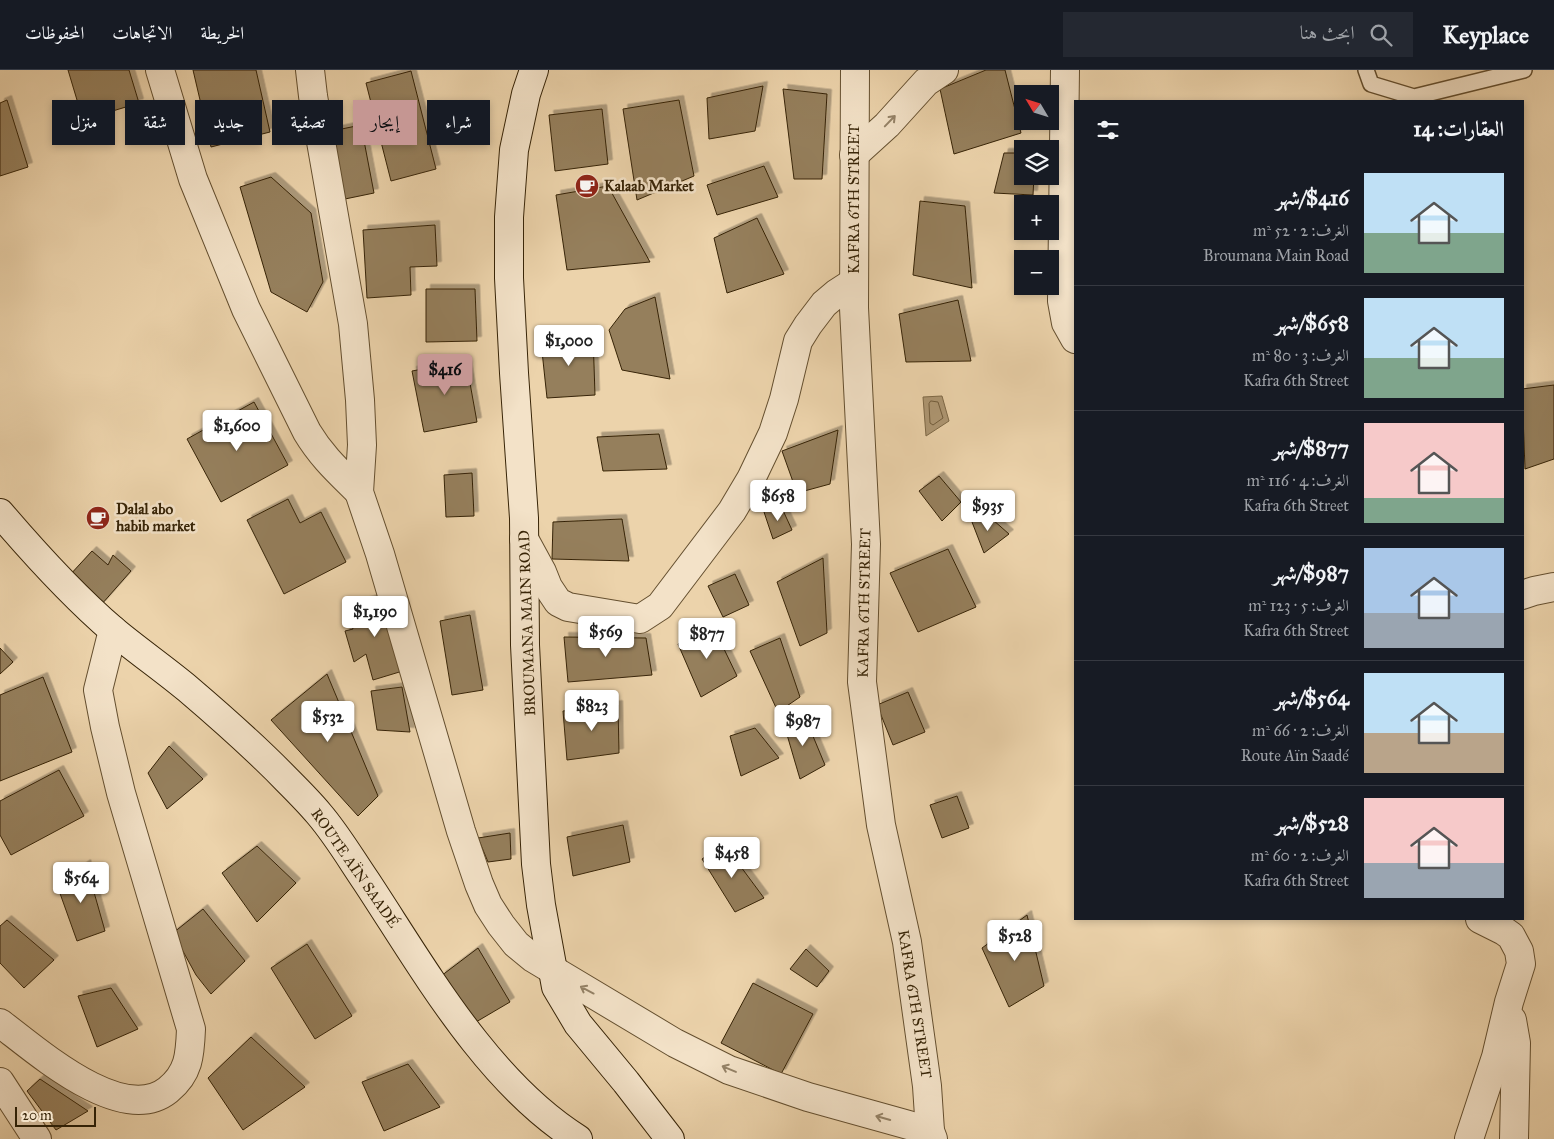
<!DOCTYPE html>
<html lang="ar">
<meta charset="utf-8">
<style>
:root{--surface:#171b24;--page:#242831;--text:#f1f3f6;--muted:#9ea1a6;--line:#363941;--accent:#c59692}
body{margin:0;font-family:"IM FELL Great Primer",Amiri,serif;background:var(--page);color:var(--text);direction:rtl;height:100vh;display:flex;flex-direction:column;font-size:19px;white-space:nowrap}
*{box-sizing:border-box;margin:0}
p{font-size:16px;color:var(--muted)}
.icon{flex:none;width:28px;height:28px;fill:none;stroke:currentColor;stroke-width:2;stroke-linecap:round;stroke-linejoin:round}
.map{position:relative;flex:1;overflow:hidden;direction:ltr}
.sheet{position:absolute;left:1074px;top:30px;width:450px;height:820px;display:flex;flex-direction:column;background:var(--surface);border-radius:0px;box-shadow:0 2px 8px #0003;direction:rtl}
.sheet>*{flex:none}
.top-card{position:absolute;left:15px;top:30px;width:475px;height:45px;direction:rtl;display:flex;gap:10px}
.needle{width:32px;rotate:308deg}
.fabs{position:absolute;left:1014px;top:15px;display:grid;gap:10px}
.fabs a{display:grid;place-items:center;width:45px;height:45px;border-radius:0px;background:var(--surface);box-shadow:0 2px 8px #0003;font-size:25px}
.scale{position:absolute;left:15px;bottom:12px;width:81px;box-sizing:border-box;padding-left:5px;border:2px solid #362306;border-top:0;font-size:14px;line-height:18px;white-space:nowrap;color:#362306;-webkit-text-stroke:4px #f3e2c8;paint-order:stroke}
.price{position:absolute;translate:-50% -42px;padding:0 11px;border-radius:5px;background:#fff;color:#222;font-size:16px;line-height:32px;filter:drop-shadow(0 1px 2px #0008)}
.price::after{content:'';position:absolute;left:50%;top:30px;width:15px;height:11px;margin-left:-8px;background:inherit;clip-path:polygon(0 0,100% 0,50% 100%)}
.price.on{background:var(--accent);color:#111}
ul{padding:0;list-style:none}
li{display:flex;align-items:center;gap:15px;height:125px;padding:0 20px}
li+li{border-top:1px solid var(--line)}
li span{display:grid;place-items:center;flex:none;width:140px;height:100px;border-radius:0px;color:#555}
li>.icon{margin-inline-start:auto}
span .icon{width:60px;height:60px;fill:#fffc;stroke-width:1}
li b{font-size:21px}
h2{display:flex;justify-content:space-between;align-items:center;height:60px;padding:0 20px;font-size:21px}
.tag{padding:0 18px;border-radius:0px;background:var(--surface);box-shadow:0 2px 8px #0003;font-size:18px;line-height:45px}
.tag.on{background:var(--accent);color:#111}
header{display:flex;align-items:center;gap:30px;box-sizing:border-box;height:70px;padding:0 25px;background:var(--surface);border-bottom:1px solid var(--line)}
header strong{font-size:24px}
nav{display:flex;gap:28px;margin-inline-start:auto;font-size:18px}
.search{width:350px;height:45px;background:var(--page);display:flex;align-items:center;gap:12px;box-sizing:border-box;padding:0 18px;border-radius:0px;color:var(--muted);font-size:19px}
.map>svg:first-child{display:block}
</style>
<header>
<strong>Keyplace</strong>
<div class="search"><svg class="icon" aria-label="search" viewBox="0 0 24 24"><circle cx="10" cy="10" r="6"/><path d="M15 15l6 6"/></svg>ابحث هنا</div>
<nav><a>الخريطة</a><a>الاتجاهات</a><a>المحفوظات</a></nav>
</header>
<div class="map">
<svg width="1554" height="1069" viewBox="0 0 1554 1069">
<defs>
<filter id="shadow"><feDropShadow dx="4.5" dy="-4.5" stdDeviation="0" flood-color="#0004"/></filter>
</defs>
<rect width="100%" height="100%" fill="#ecd3ab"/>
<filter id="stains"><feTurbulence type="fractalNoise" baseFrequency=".004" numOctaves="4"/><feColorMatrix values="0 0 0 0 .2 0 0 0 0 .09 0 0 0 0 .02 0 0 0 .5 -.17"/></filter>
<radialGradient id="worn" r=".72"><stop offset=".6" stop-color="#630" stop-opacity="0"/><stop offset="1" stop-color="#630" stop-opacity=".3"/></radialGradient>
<polygon fill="#ae9773" stroke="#7e6947" points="942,326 949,351 926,366 923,327"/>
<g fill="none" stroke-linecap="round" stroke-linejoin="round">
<polygon stroke="#725d3c" stroke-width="1" points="931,331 938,332 943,348 933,355 930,353 929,334"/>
</g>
<g fill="#957f5c" stroke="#362306" filter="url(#shadow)">
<polygon points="68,0 129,0 139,33 83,50"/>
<polygon points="193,0 256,0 270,62 211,77"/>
<polygon points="986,0 1005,0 1021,63 954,84 940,19"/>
<polygon points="411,1 436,99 391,111 366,13"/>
<polygon points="763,16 755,61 709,69 707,28"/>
<polygon points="783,19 827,24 822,109 794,109"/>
<polygon points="7,30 28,97 0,106 0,33"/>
<polygon points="679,30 694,106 637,130 623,39"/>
<polygon points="602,39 608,94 555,101 549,45"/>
<polygon points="361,55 374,123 345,129 332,61"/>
<polygon points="1004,83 1022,83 1022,106 1034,106 1033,125 994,123"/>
<polygon points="764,96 778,127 717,145 707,115"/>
<polygon points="271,107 311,143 323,212 307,242 271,222 240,117"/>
<polygon points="608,116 650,192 567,200 556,125"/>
<polygon points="920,131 965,136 972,218 913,205"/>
<polygon points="757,148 784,204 727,223 714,168"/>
<polygon points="435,155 437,196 410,197 411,225 367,228 363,160"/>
<polygon points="426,219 475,219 477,271 426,272"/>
<polygon points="655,227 670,309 622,300 609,260 625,239"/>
<polygon points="958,230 971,291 906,292 899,244"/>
<polygon points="593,265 595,325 547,328 541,272"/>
<polygon points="466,291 477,352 424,362 412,301"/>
<polygon points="1554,315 1554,389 1525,399 1522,319"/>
<polygon points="254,332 288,395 221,432 187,369"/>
<polygon points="838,360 830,414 797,423 782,381"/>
<polygon points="659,364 667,399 603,401 597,367"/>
<polygon points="472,403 474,446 446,447 444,405"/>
<polygon points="939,406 961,432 942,451 919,421"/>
<polygon points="288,429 300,453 321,442 346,492 284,524 247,450"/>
<polygon points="781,436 792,460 773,469 764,442"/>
<polygon points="984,442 1009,464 984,483 972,452"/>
<polygon points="622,449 629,491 552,489 553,452"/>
<polygon points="948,479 976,537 918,562 890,503"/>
<polygon points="92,481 108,495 113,485 131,501 101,535 69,506"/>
<polygon points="823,488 827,563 800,576 777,512"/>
<polygon points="735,504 749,535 723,547 708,516"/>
<polygon points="384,526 406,600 373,610 366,584 354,592 345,561 353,559 346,537"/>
<polygon points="470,545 483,620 452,625 440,551"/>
<polygon points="712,554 737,606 701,627 678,574"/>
<polygon points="564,567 646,568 652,605 568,612"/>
<polygon points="780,568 800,627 778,642 750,581"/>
<polygon points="0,578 13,592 0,604"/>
<polygon points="327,604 378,726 358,746 271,650"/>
<polygon points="43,607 72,682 0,711 0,625"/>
<polygon points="402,617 410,662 377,660 371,621"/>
<polygon points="908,622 925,662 893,675 877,635"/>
<polygon points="618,635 619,683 567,690 563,641"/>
<polygon points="805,647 825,695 800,709 783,651"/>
<polygon points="755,658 779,688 741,706 730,666"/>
<polygon points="169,676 203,709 167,739 148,703"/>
<polygon points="59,700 84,746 11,785 0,765 0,731"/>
<polygon points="957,726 969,758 942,768 930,735"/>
<polygon points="623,755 630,792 573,806 567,767"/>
<polygon points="510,763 511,789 488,792 478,768"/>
<polygon points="724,774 764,828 735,842 702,789"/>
<polygon points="257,776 296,813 257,852 222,803"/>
<polygon points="86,794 105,861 77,871 57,815"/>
<polygon points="203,839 245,891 211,924 196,905 173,863"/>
<polygon points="1027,845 1044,916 1009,937 982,878"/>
<polygon points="7,850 54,890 24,918 0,893 0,856"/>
<polygon points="307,874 352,946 315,969 271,898"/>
<polygon points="478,878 510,932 476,952 441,906"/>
<polygon points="806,879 829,901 817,917 790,899"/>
<polygon points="753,913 813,944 781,1004 721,973"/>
<polygon points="111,918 138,959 97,977 78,926"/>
<polygon points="251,967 305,1017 243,1060 208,1008"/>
<polygon points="408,994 440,1037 384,1061 362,1012"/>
<polygon points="40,1009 88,1041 56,1060 27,1021"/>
</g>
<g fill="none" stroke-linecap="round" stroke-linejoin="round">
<g stroke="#644f2f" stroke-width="18">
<polyline id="lane" points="1366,0 1371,14 1414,27 1524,0"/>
</g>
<g stroke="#644f2f" stroke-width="30">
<g id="street">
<path d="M 160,0 L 193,109 L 246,239 L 307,362 C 322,387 339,402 359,422"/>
<polyline points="310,0 313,26 353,254 360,330 362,375 359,422 380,484 461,761 479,814 488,835 501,855 516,874 533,888 675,973 729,1000 808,1027 930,1061"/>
<polyline points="855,0 854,238 866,474 862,612 881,755 907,872 927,1016 930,1061 933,1069"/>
<polyline points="1065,0 1062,231 1066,253 1075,269"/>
<polyline points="854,85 887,55 926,12 944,0"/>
<polyline points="524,469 542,502 548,517 558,532 568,537 640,549 660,536 732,441 751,409 773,363 784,329 798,271 808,255 824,234 837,223 854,212"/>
<polyline points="1522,525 1534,521 1554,517"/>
<polyline points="1512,950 1516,973 1514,1069"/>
<path d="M 0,953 C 36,980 122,1057 168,1020 C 189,1003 190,985 191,959 L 121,723 L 105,657 L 98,620 L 113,560"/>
<polyline points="0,1012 37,1069"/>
<polyline points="1469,1069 1496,987 1509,932 1521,894 1519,881 1511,866 1504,861 1480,849"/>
</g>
</g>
<g stroke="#362306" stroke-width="30">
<g id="secondary">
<polyline points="534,0 526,24 514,80 509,147 509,208 514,303 524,448 525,575 536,794 541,835 556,917 578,954 626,1012 670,1069"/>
<path d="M 0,443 C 35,484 72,525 114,561 C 138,581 164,599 188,619 C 222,648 256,678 287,710 C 298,721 309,732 319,744 C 337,765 351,789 366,811 C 424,899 487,1012 578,1069"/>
</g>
</g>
<use href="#lane" stroke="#f3e2c8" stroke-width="15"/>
<use href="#street" stroke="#f3e2c8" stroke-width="28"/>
<use href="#secondary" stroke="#f3e2c8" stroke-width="28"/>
</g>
<defs><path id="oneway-shaft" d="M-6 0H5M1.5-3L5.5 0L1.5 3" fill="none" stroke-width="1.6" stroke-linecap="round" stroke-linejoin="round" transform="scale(1.25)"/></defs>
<g stroke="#948267">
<use href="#oneway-shaft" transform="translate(890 51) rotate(-46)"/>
<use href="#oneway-shaft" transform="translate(587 920) rotate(-152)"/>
<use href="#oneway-shaft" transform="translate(729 999) rotate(-157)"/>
<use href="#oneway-shaft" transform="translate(883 1048) rotate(-164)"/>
</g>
<defs>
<g id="cafe-disc" transform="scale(1.25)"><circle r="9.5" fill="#8f2418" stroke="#f3e2c8"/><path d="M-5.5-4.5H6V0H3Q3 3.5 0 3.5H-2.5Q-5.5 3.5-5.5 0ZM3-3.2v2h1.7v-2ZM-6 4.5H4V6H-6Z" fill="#fff"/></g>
</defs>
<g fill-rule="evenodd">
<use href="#cafe-disc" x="587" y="116"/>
<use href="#cafe-disc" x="98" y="448"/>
</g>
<g text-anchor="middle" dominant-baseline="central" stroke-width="5" stroke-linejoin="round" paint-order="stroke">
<g font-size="15" font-weight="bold" fill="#362306" stroke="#f3e2c8" text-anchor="start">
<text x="604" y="116">Kalaab Market</text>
<text x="116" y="439">Dalal abo<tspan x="116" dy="17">habib market</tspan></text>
</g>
<g font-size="15" fill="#362306" stroke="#f3e2c8">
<text transform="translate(854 129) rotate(-90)">KAFRA 6TH STREET</text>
<text transform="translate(864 533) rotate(-89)">KAFRA 6TH STREET</text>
<text transform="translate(527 553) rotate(-92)">BROUMANA MAIN ROAD</text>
<text transform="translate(355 798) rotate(55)">ROUTE AÏN SAADÉ</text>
<text transform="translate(915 934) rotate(81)">KAFRA 6TH STREET</text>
</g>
</g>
<rect width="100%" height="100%" filter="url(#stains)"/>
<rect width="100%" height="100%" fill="url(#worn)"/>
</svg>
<div class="fabs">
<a><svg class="needle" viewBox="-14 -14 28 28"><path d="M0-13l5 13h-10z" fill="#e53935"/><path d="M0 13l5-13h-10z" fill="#9ea1a6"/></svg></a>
<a><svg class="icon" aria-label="layers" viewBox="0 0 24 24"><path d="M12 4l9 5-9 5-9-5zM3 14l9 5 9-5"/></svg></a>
<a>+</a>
<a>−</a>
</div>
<div class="scale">20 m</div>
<b class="price" style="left:569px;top:297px">$1,000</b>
<b class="price on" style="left:445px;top:326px">$416</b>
<b class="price" style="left:237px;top:382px">$1,600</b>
<b class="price" style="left:778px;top:452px">$658</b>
<b class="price" style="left:988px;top:462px">$935</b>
<b class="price" style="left:375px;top:568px">$1,190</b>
<b class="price" style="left:606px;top:588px">$569</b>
<b class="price" style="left:707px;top:590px">$877</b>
<b class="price" style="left:592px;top:662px">$823</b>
<b class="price" style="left:328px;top:673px">$532</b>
<b class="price" style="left:803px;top:677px">$987</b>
<b class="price" style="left:732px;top:809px">$458</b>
<b class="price" style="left:81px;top:834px">$564</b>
<b class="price" style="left:1015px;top:892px">$528</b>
<div class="top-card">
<a class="tag">شراء</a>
<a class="tag on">إيجار</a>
<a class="tag">تصفية</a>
<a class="tag">جديد</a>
<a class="tag">شقة</a>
<a class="tag">منزل</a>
</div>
<section class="sheet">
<h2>العقارات: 14<svg class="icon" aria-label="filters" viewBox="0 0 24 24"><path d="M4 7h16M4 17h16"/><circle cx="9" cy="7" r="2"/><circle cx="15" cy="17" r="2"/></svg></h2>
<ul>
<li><span style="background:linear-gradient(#bfe0f5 60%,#7fa58c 0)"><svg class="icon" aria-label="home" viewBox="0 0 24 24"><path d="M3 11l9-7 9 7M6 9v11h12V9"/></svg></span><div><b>$416/شهر</b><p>الغرف: 2 · 52 m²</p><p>Broumana Main Road</p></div></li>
<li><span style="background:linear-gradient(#bfe0f5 60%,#7fa58c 0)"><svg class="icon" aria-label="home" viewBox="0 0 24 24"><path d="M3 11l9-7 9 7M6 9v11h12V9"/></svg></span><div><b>$658/شهر</b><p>الغرف: 3 · 80 m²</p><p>Kafra 6th Street</p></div></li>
<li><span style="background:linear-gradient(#f6c9c9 75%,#7fa58c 0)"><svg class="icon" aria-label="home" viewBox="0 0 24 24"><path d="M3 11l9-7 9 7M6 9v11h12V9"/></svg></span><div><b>$877/شهر</b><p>الغرف: 4 · 116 m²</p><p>Kafra 6th Street</p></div></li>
<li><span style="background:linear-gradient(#a9c7e8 65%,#9aa5b1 0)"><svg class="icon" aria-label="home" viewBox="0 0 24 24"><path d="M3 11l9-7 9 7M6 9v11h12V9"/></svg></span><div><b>$987/شهر</b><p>الغرف: 5 · 123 m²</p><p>Kafra 6th Street</p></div></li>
<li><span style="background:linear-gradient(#bfe0f5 60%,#b9a48a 0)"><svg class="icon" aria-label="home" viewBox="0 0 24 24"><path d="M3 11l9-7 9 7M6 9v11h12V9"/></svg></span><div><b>$564/شهر</b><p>الغرف: 2 · 66 m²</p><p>Route Aïn Saadé</p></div></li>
<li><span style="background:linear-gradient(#f6c9c9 65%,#9aa5b1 0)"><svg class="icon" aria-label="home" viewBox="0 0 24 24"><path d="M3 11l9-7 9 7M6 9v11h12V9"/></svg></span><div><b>$528/شهر</b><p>الغرف: 2 · 60 m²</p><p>Kafra 6th Street</p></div></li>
</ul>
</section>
</div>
